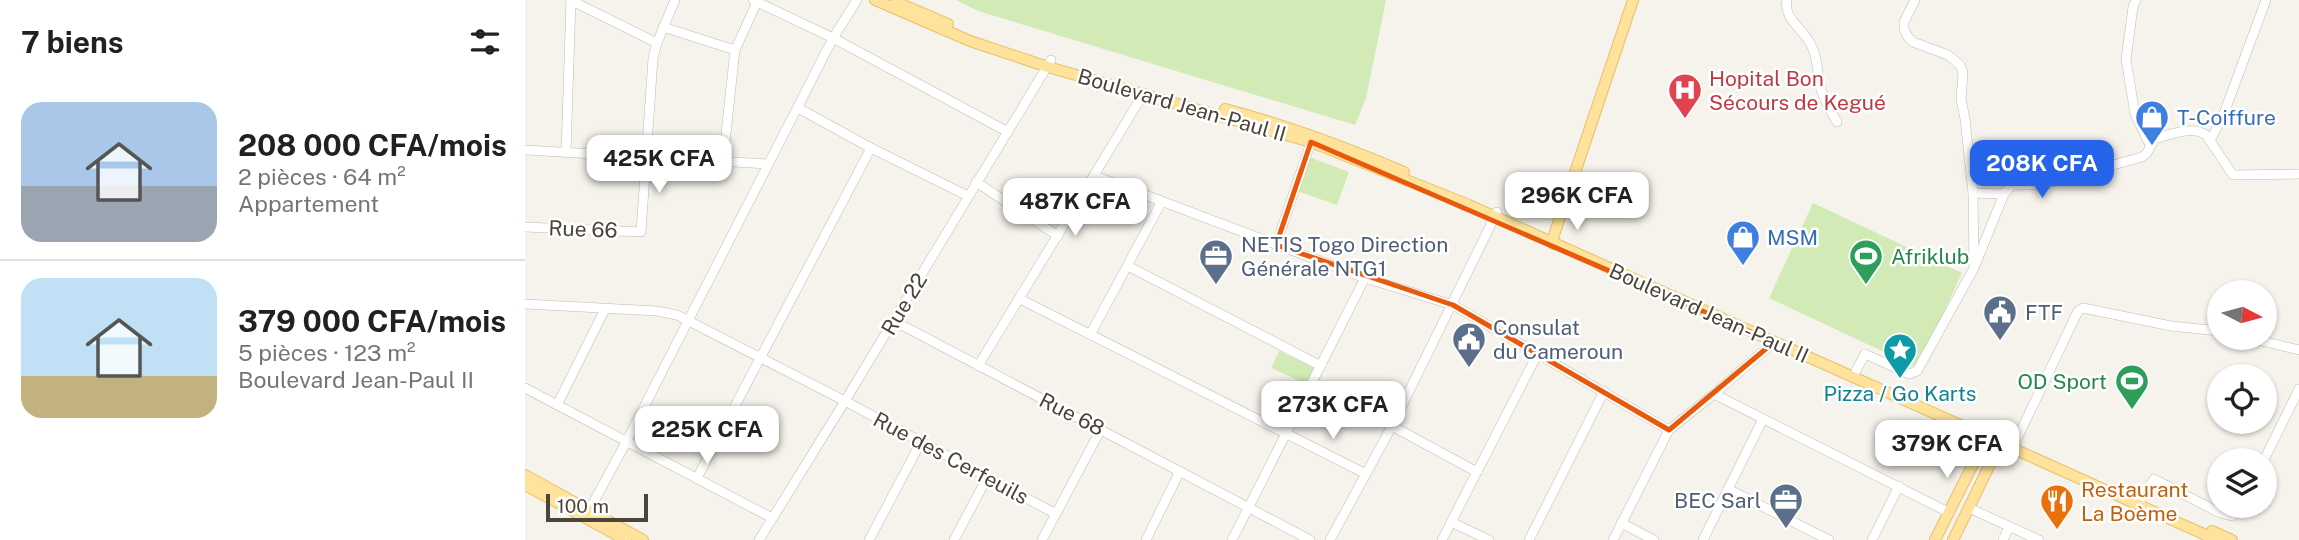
<!DOCTYPE html>
<html lang="fr">
<meta charset="utf-8">
<style>
:root{--surface:#fff;--page:#f6f6f6;--text:#202124;--muted:#757577;--line:#e0e0e0;--accent:#2563eb}
body{margin:0;font-family:"Public Sans",sans-serif;background:var(--page);color:var(--text);height:100vh;display:flex;flex-direction:column;font-size:26px;white-space:nowrap}
*{box-sizing:border-box;margin:0}
p{font-size:23px;color:var(--muted)}
.icon{flex:none;width:38px;height:38px;fill:none;stroke:currentColor;stroke-width:2;stroke-linecap:round;stroke-linejoin:round}
.map{position:relative;flex:1;overflow:hidden}
.details{display:flex;flex-direction:column;background:var(--surface);width:525px}
.details>*{flex:none}
.needle{width:46px;rotate:96deg}
.controls{position:absolute;left:1682px;top:280px;display:grid;gap:14px}
.controls a{display:grid;place-items:center;width:70px;height:70px;border-radius:50%;background:var(--surface);box-shadow:0 2px 5px #0004;font-size:35px}
.scale{position:absolute;left:21px;bottom:18px;width:102px;box-sizing:border-box;padding-left:7px;border:4px solid #4b4439;border-top:0;font-size:19px;line-height:24px;white-space:nowrap;color:#4b4439;-webkit-text-stroke:5px #fff;paint-order:stroke}
.price{position:absolute;translate:-50% -60px;padding:0 16px;border-radius:14px;background:#fff;color:#222;font-size:23px;line-height:46px;filter:drop-shadow(0 2px 4px #0008)}
.price::after{content:'';position:absolute;left:50%;top:42px;width:21px;height:16px;margin-left:-10px;background:inherit;clip-path:polygon(0 0,100% 0,50% 100%)}
.price.current{background:var(--accent);color:#fff}
ul{padding:0;list-style:none}
li{display:flex;align-items:center;gap:21px;height:175px;padding:0 21px}
li+li{border-top:2px solid var(--line)}
li span{display:grid;place-items:center;flex:none;width:196px;height:140px;border-radius:21px;color:#555}
li>.icon{margin-inline-start:auto}
span .icon{width:84px;height:84px;fill:#fffc;stroke-width:1}
li b{font-size:30px}
h2{display:flex;justify-content:space-between;align-items:center;height:84px;padding:0 21px;font-size:30px}
main{display:flex;flex:1;min-height:0}
.map>svg:first-child{display:block}
</style>
<main>
<section class="details">
<h2>7 biens<svg class="icon" aria-label="filters" viewBox="0 0 24 24"><path d="M4 7h16M4 17h16"/><circle cx="9" cy="7" r="2"/><circle cx="15" cy="17" r="2"/></svg></h2>
<ul>
<li><span style="background:linear-gradient(#a9c7e8 60%,#9aa5b1 0)"><svg class="icon" aria-label="home" viewBox="0 0 24 24"><path d="M3 11l9-7 9 7M6 9v11h12V9"/></svg></span><div><b>208 000 CFA/mois</b><p>2 pièces · 64 m²</p><p>Appartement</p></div></li>
<li><span style="background:linear-gradient(#bfe0f5 70%,#c2b280 0)"><svg class="icon" aria-label="home" viewBox="0 0 24 24"><path d="M3 11l9-7 9 7M6 9v11h12V9"/></svg></span><div><b>379 000 CFA/mois</b><p>5 pièces · 123 m²</p><p>Boulevard Jean-Paul II</p></div></li>
</ul>
</section>
<div class="map">
<svg width="1774" height="540" viewBox="0 0 1774 540">
<rect width="100%" height="100%" fill="#f6f3ec"/>
<g fill="#d2eab5">
<polygon points="431,0 861,0 841,98 830,125 453,11"/>
<polygon points="784,157 824,172 812,205 772,191"/>
<polygon points="1288,203 1437,273 1393,368 1244,298"/>
<polygon points="754,351 789,368 781,384 746,368"/>
</g>
<g fill="none" stroke-linecap="round" stroke-linejoin="round">
<g stroke="#c2bbae" stroke-width="10">
<g id="minor">
<polyline points="45,0 132,43"/>
<polyline points="228,0 308,38 483,132"/>
<path d="M 1262,0 C 1258,18 1277,28 1285,43 C 1293,56 1292,72 1295,86 C 1298,99 1306,111 1312,122"/>
<polyline points="1390,0 1379,22 1379,29 1383,37 1388,42 1423,55 1435,65 1438,73 1436,99 1440,119 1448,193 1449,265"/>
<polyline points="1611,0 1608,7 1601,59 1610,114 1625,145"/>
<polyline points="138,27 210,50"/>
<polyline points="273,108 346,148 443,196"/>
<polyline points="1685,141 1698,116 1741,0"/>
<polyline points="0,150 243,164"/>
<polyline points="41,152 46,0"/>
<polyline points="198,161 210,50 232,2"/>
<polyline points="570,176 840,278 928,305 1144,430"/>
<polyline points="451,182 533,236"/>
<polyline points="1448,193 1479,194"/>
<polyline points="0,227 116,232 128,58 132,43 150,0"/>
<polyline points="751,245 786,142"/>
<polyline points="603,266 796,366"/>
<polyline points="495,299 841,474"/>
<polyline points="0,304 132,311 152,315 320,401 531,514"/>
<polyline points="369,321 785,540"/>
<polyline points="565,335 637,201"/>
<polyline points="1725,338 1774,350"/>
<polyline points="453,366 619,93"/>
<path d="M 1331,371 L 1340,354 L 1384,374 L 1392,371 L 1449,268 L 1479,194 L 1487,185 L 1516,185 L 1617,157 L 1622,153 L 1629,139 C 1644,135 1668,125 1681,135 L 1708,175 L 1774,174"/>
<polyline points="0,388 247,518"/>
<polyline points="1189,394 1423,512"/>
<polyline points="32,405 80,309"/>
<polyline points="867,426 952,472"/>
<polyline points="1488,447 1553,311 1558,308 1646,326 1694,331"/>
<polyline points="1739,460 1774,389"/>
<polyline points="172,478 346,148"/>
<polyline points="1203,489 1304,540"/>
<polyline points="1616,499 1629,479 1695,513 1707,516 1717,506"/>
<polyline points="1444,508 1514,540"/>
<polyline points="61,516 98,448 308,38 332,0"/>
<polyline points="926,522 964,540"/>
<polyline points="1096,523 1129,540"/>
<polyline points="234,540 320,401 526,60"/>
<polyline points="344,540 396,442"/>
<polyline points="429,540 462,478"/>
<polyline points="517,540 576,429"/>
<polyline points="621,540 655,471"/>
<polyline points="707,540 840,278"/>
<polyline points="805,540 867,426 972,212"/>
<polyline points="917,540 1013,353"/>
<polyline points="1004,540 1079,391"/>
<polyline points="1088,540 1144,430 1189,394 1249,342"/>
<polyline points="1178,540 1238,419"/>
<polyline points="1347,540 1374,486"/>
<polyline points="1478,540 1484,527"/>
</g>
</g>
<g stroke="#e6c16a" stroke-width="12">
<g id="major">
<polyline points="350,0 445,41 523,67 786,142 944,205 1692,540"/>
<polyline points="371,2 423,24"/>
<path d="M 700,109 C 761,125 820,147 879,172"/>
<polyline points="1028,244 1028,238 1108,0"/>
<polyline points="0,475 118,540"/>
<polyline points="0,485 101,540"/>
<polyline points="1687,531 1707,540"/>
<polyline points="1410,540 1462,436 1463,430"/>
<polyline points="1428,540 1476,442 1476,436"/>
</g>
</g>
<use href="#minor" stroke="#fff" stroke-width="9"/>
<use href="#major" stroke="#ffe39c" stroke-width="10"/>
</g>
<path fill="none" stroke="#e8590c" stroke-width="5" stroke-linejoin="round" d="M 786,142 L 1249,342 L 1144,430 L 928,305 L 751,245 Z"/>
<defs>
<g id="hospital-pin" transform="scale(1.75)"><path d="M0 17L-7.5 6A9.5 9.5 0 1 1 7.5 6Z" fill="#e0444e" stroke="#fff"/><path d="M-5-5h3v3.5h4V-5h3V5h-3V1.5h-4V5h-3Z" fill="#fff"/></g>
<g id="shop-pin" transform="scale(1.75)"><path d="M0 17L-7.5 6A9.5 9.5 0 1 1 7.5 6Z" fill="#3f7fe0" stroke="#fff"/><path d="M-5-2.5h2.3a2.7 3.5 0 0 1 5.4 0H5L5.5 6h-11ZM-1.5-2.5h3a1.5 2.3 0 0 0-3 0Z" fill="#fff"/></g>
<g id="office-pin" transform="scale(1.75)"><path d="M0 17L-7.5 6A9.5 9.5 0 1 1 7.5 6Z" fill="#5c6f8a" stroke="#fff"/><path d="M-6-3h4V-5.5h4V-3h4V5H-6ZM-1-4.5V-3h2v-1.5ZM-6 0V1H6V0Z" fill="#fff"/></g>
<g id="stadium-pin" transform="scale(1.75)"><path d="M0 17L-7.5 6A9.5 9.5 0 1 1 7.5 6Z" fill="#2e9e5b" stroke="#fff"/><path d="M0-5a6.5 5 0 1 0 0 10a6.5 5 0 1 0 0-10ZM-3.5-1.8h7v3.6h-7Z" fill="#fff"/></g>
<g id="civic-pin" transform="scale(1.75)"><path d="M0 17L-7.5 6A9.5 9.5 0 1 1 7.5 6Z" fill="#5c6f8a" stroke="#fff"/><path d="M-.6-6.5H3V-4.5H.6V-3L4-1V1h2V6H-6V1h2V-1L-.6-3ZM-1.2 2.5V6h2.4V2.5Z" fill="#fff"/></g>
<g id="sight-pin" transform="scale(1.75)"><path d="M0 17L-7.5 6A9.5 9.5 0 1 1 7.5 6Z" fill="#0f9aa8" stroke="#fff"/><path d="M0-6L1.8-2.2L6-1.7L2.9 1.2L3.7 5.4L0 3.3L-3.7 5.4L-2.9 1.2L-6-1.7L-1.8-2.2Z" fill="#fff"/></g>
<g id="restaurant-pin" transform="scale(1.75)"><path d="M0 17L-7.5 6A9.5 9.5 0 1 1 7.5 6Z" fill="#e8710a" stroke="#fff"/><path d="M-5-6h1v4h1v-4h1v4h1v-4h1v5L-1.5 .5V6h-2V.5L-5-1ZM5-6V6H3V1.5H1.5Q1.5-4 5-6Z" fill="#fff"/></g>
</defs>
<g fill-rule="evenodd">
<use href="#hospital-pin" x="1160" y="90"/>
<use href="#shop-pin" x="1627" y="117"/>
<use href="#shop-pin" x="1218" y="237"/>
<use href="#office-pin" x="691" y="256"/>
<use href="#stadium-pin" x="1341" y="256"/>
<use href="#civic-pin" x="1475" y="312"/>
<use href="#civic-pin" x="944" y="339"/>
<use href="#sight-pin" x="1375" y="350"/>
<use href="#stadium-pin" x="1607" y="381"/>
<use href="#office-pin" x="1261" y="500"/>
<use href="#restaurant-pin" x="1532" y="501"/>
</g>
<g text-anchor="middle" dominant-baseline="central" stroke-width="5" stroke-linejoin="round" paint-order="stroke">
<g font-size="21" fill="#be3a42" stroke="#fff" text-anchor="start">
<text x="1184" y="78">Hopital Bon<tspan x="1184" dy="24">Sécours de Kegué</tspan></text>
</g>
<g font-size="21" fill="#4b4439" stroke="#fff">
<text transform="translate(657 105) rotate(16)">Boulevard Jean-Paul II</text>
<text transform="translate(58 229) rotate(2)">Rue 66</text>
<text transform="translate(379 304) rotate(-59)">Rue 22</text>
<text transform="translate(1184 313) rotate(24)">Boulevard Jean-Paul II</text>
<text transform="translate(547 414) rotate(27)">Rue 68</text>
<text transform="translate(426 458) rotate(28)">Rue des Cerfeuils</text>
</g>
<g font-size="21" fill="#366cbe" stroke="#fff" text-anchor="start">
<text x="1652" y="117">T-Coiffure</text>
<text x="1242" y="237">MSM</text>
</g>
<g font-size="21" fill="#4e5e75" stroke="#fff" text-anchor="start">
<text x="716" y="244">NETIS Togo Direction<tspan x="716" dy="24">Générale NTG1</tspan></text>
<text x="1500" y="312">FTF</text>
<text x="968" y="327">Consulat<tspan x="968" dy="24">du Cameroun</tspan></text>
<text x="1236" y="500" text-anchor="end">BEC Sarl</text>
</g>
<g font-size="21" fill="#27864d" stroke="#fff" text-anchor="start">
<text x="1366" y="256">Afriklub</text>
<text x="1582" y="381" text-anchor="end">OD Sport</text>
</g>
<g font-size="21" fill="#0d838f" stroke="#fff">
<text x="1375" y="393">Pizza / Go Karts</text>
</g>
<g font-size="21" fill="#c56008" stroke="#fff" text-anchor="start">
<text x="1556" y="489">Restaurant<tspan x="1556" dy="24">La Boème</tspan></text>
</g>
</g>
</svg>
<div class="controls">
<a><svg class="needle" viewBox="-14 -14 28 28"><path d="M0-13l5 13h-10z" fill="#e53935"/><path d="M0 13l5-13h-10z" fill="#757577"/></svg></a>
<a><svg class="icon" aria-label="locate" viewBox="0 0 24 24"><circle cx="12" cy="12" r="6"/><path d="M12 2v4M12 18v4M2 12h4M18 12h4"/></svg></a>
<a><svg class="icon" aria-label="layers" viewBox="0 0 24 24"><path d="M12 4l9 5-9 5-9-5zM3 14l9 5 9-5"/></svg></a>
</div>
<div class="scale">100 m</div>
<b class="price" style="left:134px;top:195px">425K CFA</b>
<b class="price current" style="left:1517px;top:200px">208K CFA</b>
<b class="price" style="left:1052px;top:232px">296K CFA</b>
<b class="price" style="left:550px;top:238px">487K CFA</b>
<b class="price" style="left:808px;top:441px">273K CFA</b>
<b class="price" style="left:182px;top:466px">225K CFA</b>
<b class="price" style="left:1422px;top:480px">379K CFA</b>
</div>
</main>
